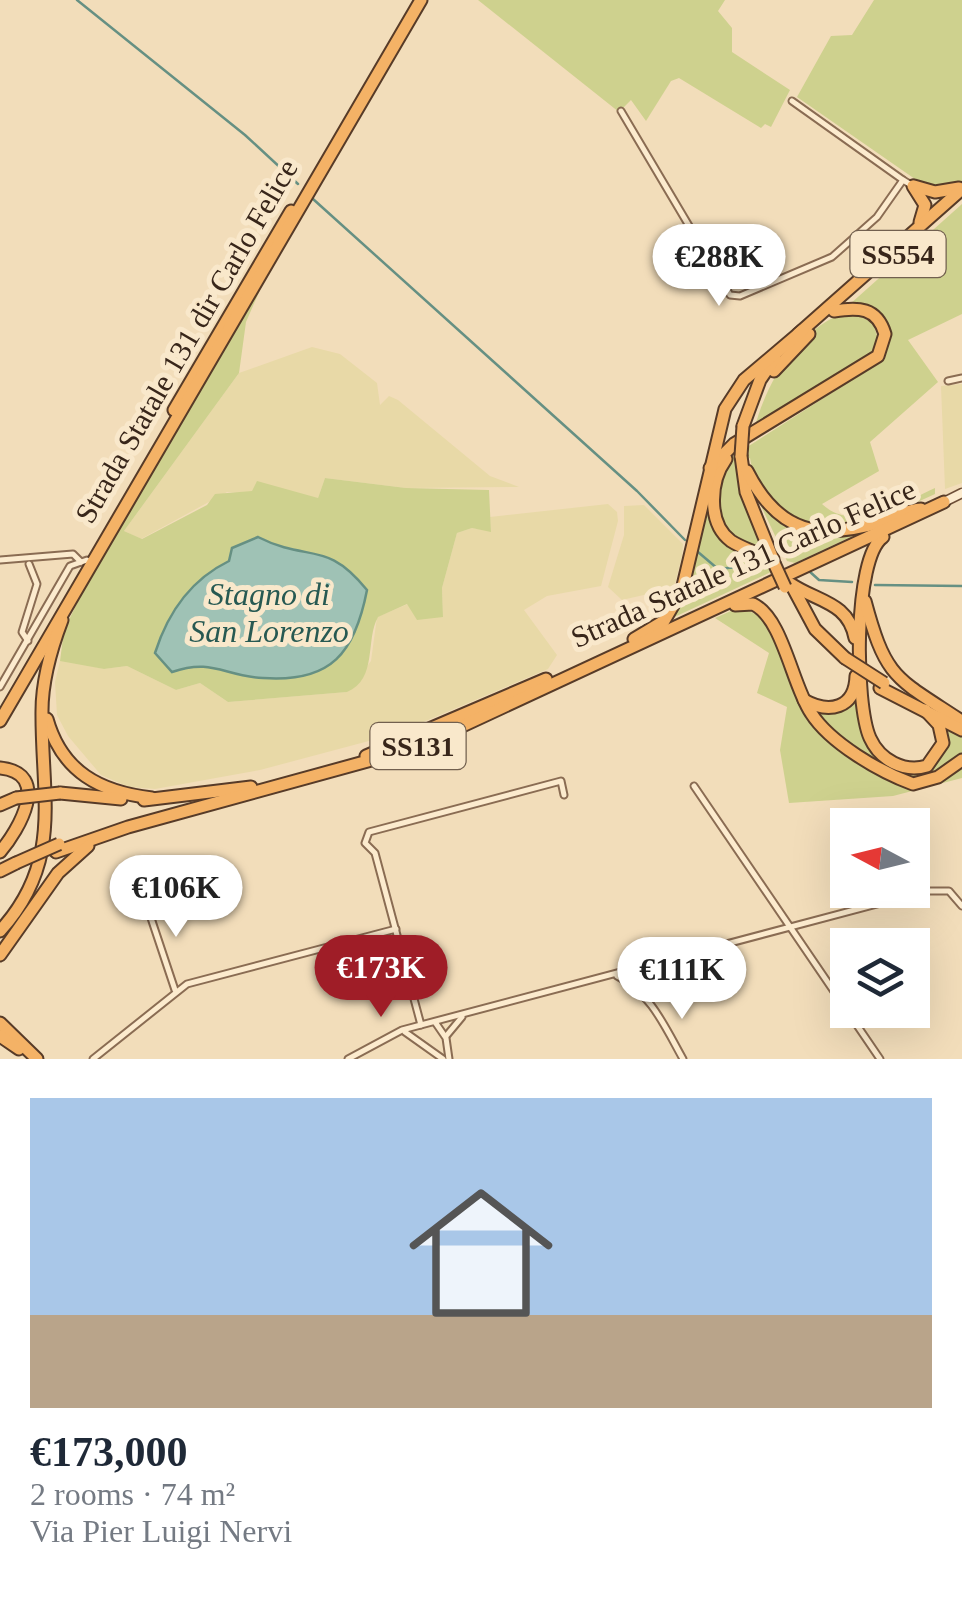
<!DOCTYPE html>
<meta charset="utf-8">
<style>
:root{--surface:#fff;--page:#f2f2f3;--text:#1f2937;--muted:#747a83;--accent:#9f1d27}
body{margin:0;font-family:"Times New Roman",serif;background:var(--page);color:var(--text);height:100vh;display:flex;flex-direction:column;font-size:38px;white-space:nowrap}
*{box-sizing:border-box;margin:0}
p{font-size:32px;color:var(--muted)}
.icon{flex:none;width:55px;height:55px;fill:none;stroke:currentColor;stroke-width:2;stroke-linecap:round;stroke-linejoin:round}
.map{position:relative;height:1059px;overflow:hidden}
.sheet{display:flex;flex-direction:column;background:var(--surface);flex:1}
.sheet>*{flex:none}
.needle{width:65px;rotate:277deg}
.fabs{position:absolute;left:830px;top:808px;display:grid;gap:20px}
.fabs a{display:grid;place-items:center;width:100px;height:100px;border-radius:0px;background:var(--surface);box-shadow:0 10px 40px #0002;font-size:50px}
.price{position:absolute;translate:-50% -85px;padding:0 22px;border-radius:35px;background:#fff;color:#222;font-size:32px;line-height:65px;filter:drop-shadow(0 2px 5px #0008)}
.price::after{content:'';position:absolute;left:50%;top:60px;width:30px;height:22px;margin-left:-15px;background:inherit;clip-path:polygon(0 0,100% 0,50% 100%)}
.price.active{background:var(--accent);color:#fff}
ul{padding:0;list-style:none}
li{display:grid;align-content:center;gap:20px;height:530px;padding:0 30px}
li span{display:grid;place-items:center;height:310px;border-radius:0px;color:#555}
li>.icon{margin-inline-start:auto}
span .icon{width:180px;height:180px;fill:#fffc;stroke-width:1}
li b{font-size:42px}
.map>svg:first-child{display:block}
</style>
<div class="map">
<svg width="962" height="1059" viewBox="0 0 962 1059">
<rect width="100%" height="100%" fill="#f2ddba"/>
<g fill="#e8d9a7">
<polygon points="312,347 340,354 377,383 380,405 389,396 398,400 490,476 519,487 406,488 325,478 318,498 227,492 141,539 124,531 239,373"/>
<polygon points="962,384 962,483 945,489 941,386"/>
<polygon points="608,504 617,512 618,521 601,586 547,596 524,610 557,655 548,669 395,734 260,770 155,789 129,787 101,775 68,736 57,715 55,682 60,661 66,660 104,669 127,666 176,690 200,683 228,702 347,692 371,661 377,617 408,604 443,617 442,588 457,533 472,528 491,531 490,517"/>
<polygon points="644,505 683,544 682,556 674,588 622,600 608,587 624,535 624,506"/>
</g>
<g fill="#ced18e">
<polygon points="478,0 725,0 718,11 732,28 732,52 790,90 771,127 765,124 761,128 679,78 671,81 646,121 631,100 619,112"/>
<polygon points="874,0 962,0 962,181 952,188 925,186 797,97 831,36 852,35"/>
<path d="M 962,204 L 962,314 L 908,340 L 938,382 L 870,442 L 879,471 L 822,504 C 854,534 902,503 935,488 L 935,494 C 879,520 846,531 785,519 L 753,474 L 750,458 L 738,463 L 768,554 L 736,540 L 723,525 L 716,495 L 730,458 L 869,369 C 884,353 891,345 887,323 L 869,306 L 849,305 Z"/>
<path d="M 263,283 L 246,322 L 239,373 L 124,531 L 142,539 L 207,505 L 215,494 L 252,491 L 257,481 L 318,498 L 325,478 L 406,488 L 489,490 L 491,532 L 472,528 L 457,533 L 442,588 L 443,617 L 417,620 L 407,604 L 378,617 C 365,640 378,679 347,692 L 228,702 L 200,683 L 176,690 L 127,666 L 104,669 L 60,661 L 64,630 L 100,556 Z"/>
<path d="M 850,311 L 873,323 L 878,339 L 873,354 L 754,430 C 766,382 799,326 850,311 Z"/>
<polygon points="714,473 720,534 764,559 773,571 668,620"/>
<path d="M 761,506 C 799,540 822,532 872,527 L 795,563 L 787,561 Z"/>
<polygon points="740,607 764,618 800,703 822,733 906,785 962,763 962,778 893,796 789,803 780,750 787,707 757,693 769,653 715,618"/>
<path d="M 858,687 L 883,760 L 931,768 L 942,723 L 962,736 L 962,755 L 921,780 C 878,772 841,739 811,709 L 821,712 Z"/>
</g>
<path fill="#9fc2b5" stroke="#669083" stroke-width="2.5" d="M 258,537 C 309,563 326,539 367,590 C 355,652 332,683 263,678 C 223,676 213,658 172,672 L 155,653 C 168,612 190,580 229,561 L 232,548 Z"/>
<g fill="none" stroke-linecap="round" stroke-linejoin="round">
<g stroke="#669083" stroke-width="2.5">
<polyline points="77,0 245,135 298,184"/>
<polyline points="313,199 637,491 685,540"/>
<polyline points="698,552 718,569 747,566"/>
<polyline points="809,571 819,580 852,582"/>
<polyline points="875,585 962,586"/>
</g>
<g stroke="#8a6c53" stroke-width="9">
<g id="minor">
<polyline points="792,101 903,180"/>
<polyline points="621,111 730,295 740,296 832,257 877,217 903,180 913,186"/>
<polyline points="948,381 962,378"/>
<polyline points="0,560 73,554 81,562"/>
<polyline points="28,641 22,632 37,584 29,564"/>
<polyline points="0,687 70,566 87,560"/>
<polyline points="694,786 880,1059"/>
<polyline points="145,900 175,990"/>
<path d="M 617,976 C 651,993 665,1027 683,1059"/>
<polyline points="637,986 641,967"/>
<polyline points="650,1001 652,981 663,962"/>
<polyline points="435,1022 446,1038 449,1059"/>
<polyline points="421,1025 375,853 365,843 369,832 561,781 564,795"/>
<polyline points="405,1032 443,1059"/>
<polyline points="447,1035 462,1017"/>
<polyline points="93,1059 187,984 396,929"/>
<polyline points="348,1059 402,1030 926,891 949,891 962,906"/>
</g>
</g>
<g stroke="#6c4d36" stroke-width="11">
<polyline id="secondary" points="944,502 962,493"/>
</g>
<g stroke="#573b28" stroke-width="15">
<g id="trunk">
<polyline points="913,186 925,205 920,222"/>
<polyline points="914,186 935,192 959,188"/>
<polyline points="798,334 962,189"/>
<polyline points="774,371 809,334"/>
<polyline points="174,410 291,211"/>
<polyline points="743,426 760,380 775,358"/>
<polyline points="741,456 746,492 773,559"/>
<path d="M 726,459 C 710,481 707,523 731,541 C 745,550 761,553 774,563"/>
<path d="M 710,468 L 734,444 L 878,356 L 885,334 C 877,307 858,307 834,311"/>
<path d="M 747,471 C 779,534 819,541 884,521 C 897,517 908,509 921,509"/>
<path d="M 883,537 C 853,558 855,705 870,738 C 880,760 904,773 927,766 L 943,743 L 939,725 L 925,710"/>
<path d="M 791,584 C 818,602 848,602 855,638"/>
<polyline points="792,586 815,629 845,658"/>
<path d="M 865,601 C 886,679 895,677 960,720"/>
<path d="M 735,605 L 753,604 C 783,618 792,685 811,713 C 830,743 880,772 913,784 L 938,777 L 962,760"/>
<polyline points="634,639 664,621 682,590 725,409 744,380 803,330"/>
<polyline points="880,688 962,730"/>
<path d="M 804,700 C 829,714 855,709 856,676"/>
<path d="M 47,719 C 62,772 100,792 152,798"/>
<polyline points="0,721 421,0"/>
<polyline points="366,756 546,679"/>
<path d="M 0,768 C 52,773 19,830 0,852"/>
<polyline points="60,793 121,799"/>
<polyline points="144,800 251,787"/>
<polyline points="0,805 16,798"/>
<polyline points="56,852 128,827 415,748 944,502"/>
<polyline points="0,871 16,863"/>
<path d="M 0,931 C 64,861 41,795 42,711 C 42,680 51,649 62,620"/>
<polyline points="0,955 58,873 88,846"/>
<polyline points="0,1023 37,1059"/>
<polyline points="0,1036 19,1049"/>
</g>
</g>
<use href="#minor" stroke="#fcebce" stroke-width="5"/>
<use href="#secondary" stroke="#fcebce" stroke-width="8"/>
<use href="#trunk" stroke="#f4b266" stroke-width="11"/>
<g stroke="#573b28" stroke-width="15" stroke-linecap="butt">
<g id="trunk-bridge">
<polyline points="741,456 743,426"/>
<polyline points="774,563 785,587"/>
<polyline points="845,658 884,683"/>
<polyline points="16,798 60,793"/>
<polyline points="16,863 59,844"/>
</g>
</g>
<use href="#trunk-bridge" stroke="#f4b266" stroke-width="11"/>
</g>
<g text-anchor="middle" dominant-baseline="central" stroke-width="10" stroke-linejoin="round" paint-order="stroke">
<g fill="#f9e8cb" stroke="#72604f" stroke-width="2.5">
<rect x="850.5" y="231" width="95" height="46" rx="8"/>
<rect x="370.5" y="723" width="95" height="46" rx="8"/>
</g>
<g font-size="28" font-weight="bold" fill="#38261a">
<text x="898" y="254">SS554</text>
<text x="418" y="746">SS131</text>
</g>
<g font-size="30" fill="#38261a" stroke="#f9e8cb">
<text transform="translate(186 341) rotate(-60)">Strada Statale 131 dir Carlo Felice</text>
<text transform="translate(743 563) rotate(-24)">Strada Statale 131 Carlo Felice</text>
</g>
<g font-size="32" font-style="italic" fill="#275952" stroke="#f9e8cb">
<text x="269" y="594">Stagno di<tspan x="269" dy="37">San Lorenzo</tspan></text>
</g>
</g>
</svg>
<div class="fabs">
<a><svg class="needle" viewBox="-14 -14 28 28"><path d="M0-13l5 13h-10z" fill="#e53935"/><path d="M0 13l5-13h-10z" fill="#747a83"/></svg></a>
<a><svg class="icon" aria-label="layers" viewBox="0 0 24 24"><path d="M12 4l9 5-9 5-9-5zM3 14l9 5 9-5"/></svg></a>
</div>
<b class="price" style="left:719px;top:309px">€288K</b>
<b class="price" style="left:176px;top:940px">€106K</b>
<b class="price active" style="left:381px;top:1020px">€173K</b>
<b class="price" style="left:682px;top:1022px">€111K</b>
</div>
<section class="sheet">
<ul>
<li><span style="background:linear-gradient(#a9c7e8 70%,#b9a48a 0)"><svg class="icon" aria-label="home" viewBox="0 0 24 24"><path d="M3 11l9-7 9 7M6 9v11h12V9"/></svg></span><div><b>€173,000</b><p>2 rooms · 74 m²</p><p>Via Pier Luigi Nervi</p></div></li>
</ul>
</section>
